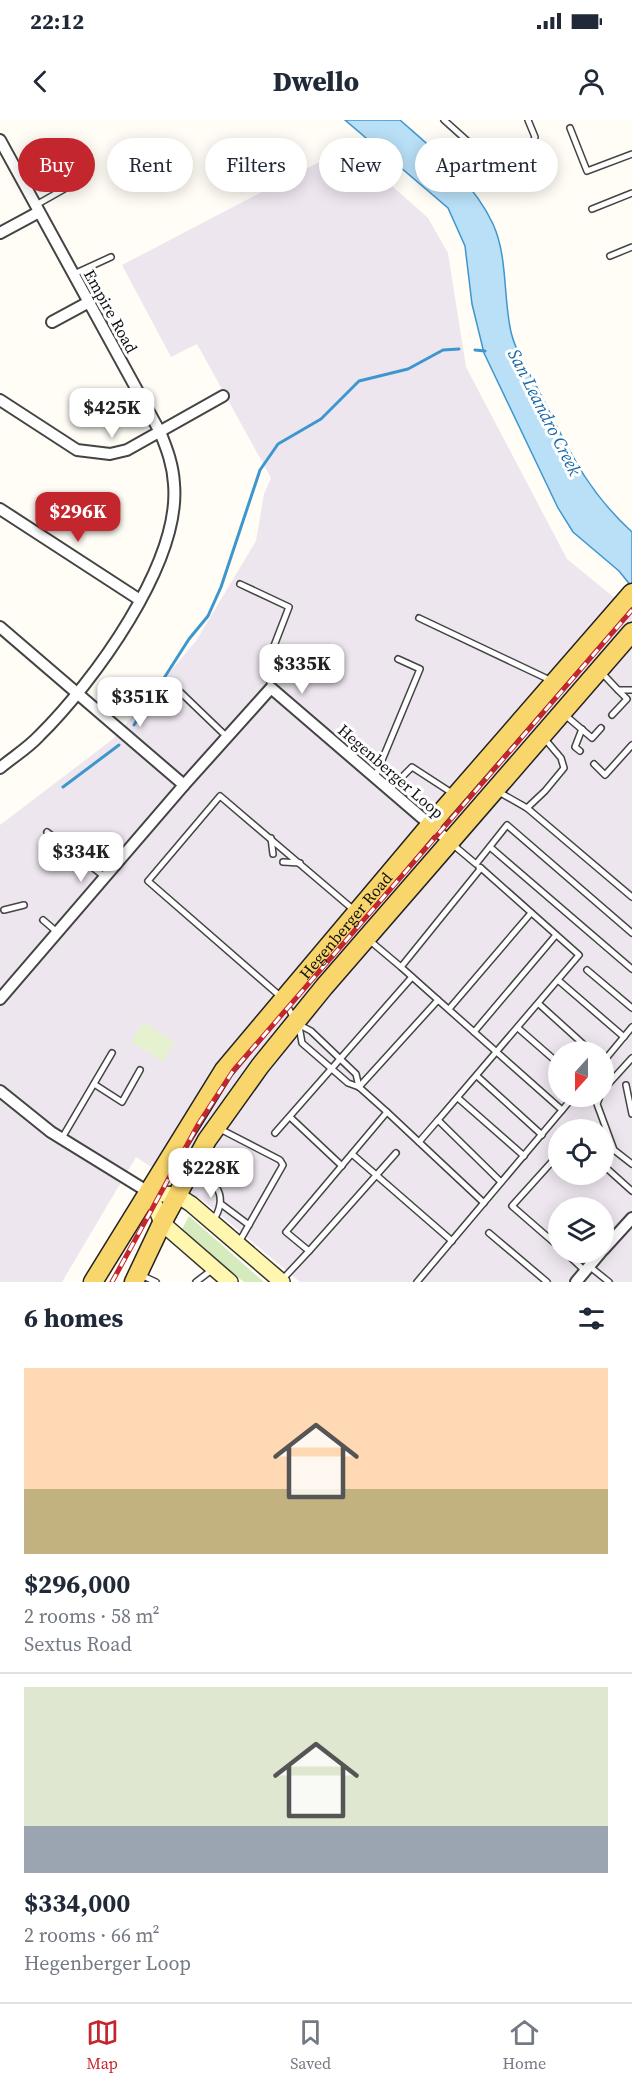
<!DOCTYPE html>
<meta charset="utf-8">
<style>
:root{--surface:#fff;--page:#f2f2f3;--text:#1f2937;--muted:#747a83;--line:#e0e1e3;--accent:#c4262e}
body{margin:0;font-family:"Source Serif 4",serif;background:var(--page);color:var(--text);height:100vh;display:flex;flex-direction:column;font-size:22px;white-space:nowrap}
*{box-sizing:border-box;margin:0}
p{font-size:20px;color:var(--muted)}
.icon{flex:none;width:33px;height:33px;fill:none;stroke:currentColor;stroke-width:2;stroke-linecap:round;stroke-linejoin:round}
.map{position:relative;height:1162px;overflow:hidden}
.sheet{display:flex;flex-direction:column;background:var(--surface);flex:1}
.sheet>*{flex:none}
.guide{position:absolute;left:18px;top:18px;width:597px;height:54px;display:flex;gap:12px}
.needle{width:39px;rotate:201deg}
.controls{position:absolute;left:548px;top:921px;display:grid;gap:12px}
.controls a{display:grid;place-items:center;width:66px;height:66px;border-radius:50%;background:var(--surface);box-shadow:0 3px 15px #0003;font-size:30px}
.price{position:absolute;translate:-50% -51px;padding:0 14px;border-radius:12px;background:#fff;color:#222;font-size:20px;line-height:39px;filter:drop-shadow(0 2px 3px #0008)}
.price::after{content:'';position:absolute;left:50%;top:36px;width:18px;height:14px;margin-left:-9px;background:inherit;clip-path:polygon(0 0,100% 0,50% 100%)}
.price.active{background:var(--accent);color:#fff}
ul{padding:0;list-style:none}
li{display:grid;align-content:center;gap:12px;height:318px;padding:0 24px}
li+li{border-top:2px solid var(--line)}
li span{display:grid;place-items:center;height:186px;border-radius:0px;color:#555}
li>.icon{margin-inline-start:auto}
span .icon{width:108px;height:108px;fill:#fffc;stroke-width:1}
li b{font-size:26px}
h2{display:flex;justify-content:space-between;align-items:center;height:72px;padding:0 24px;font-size:26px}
.chip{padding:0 21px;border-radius:27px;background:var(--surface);box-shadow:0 3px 15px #0003;font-size:21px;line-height:54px}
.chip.active{background:var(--accent);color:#fff}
.status{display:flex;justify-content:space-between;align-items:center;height:42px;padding:0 30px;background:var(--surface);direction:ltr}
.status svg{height:16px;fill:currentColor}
header{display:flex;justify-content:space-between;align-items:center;height:78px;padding:0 24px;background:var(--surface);font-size:27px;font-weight:800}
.menu{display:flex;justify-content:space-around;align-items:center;height:84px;border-top:2px solid var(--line);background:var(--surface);font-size:16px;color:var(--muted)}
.menu a{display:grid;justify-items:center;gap:3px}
.menu .active{color:var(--accent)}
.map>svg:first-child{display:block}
</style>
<div class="status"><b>22:12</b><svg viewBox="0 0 49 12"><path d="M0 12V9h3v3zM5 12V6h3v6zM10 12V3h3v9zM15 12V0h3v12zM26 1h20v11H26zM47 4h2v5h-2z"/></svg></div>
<header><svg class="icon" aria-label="back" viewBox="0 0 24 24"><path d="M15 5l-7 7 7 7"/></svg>Dwello<svg class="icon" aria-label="person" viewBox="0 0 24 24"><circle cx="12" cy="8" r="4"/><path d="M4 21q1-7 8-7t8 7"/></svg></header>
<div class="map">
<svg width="632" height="1162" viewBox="0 0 632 1162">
<rect width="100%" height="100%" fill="#fffdf5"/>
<path fill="#eee6ef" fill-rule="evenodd" d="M 348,27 L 428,98 L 448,133 L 466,247 L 567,439 L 632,492 L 632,1162 L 300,1162 L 206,1083 L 136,1037 L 62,1162 L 0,1162 L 0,705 L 113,619 L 196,521 L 256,421 L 264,374 L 271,358 L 197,224 L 171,237 L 122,145 ZM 558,932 L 603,932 L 603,976 L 558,976 ZM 558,1010 L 603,1010 L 603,1054 L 558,1054 ZM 558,1088 L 603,1088 L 603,1132 L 558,1132 Z"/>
<polygon fill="#d5ebbd" points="189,1096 264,1162 244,1162 180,1113"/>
<polygon fill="#e6f2cf" points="143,902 175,922 163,941 131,922"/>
<path fill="#b9e0f7" stroke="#3f96cf" stroke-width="1.5" d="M 345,0 L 400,0 C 435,31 473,61 493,104 C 508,137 503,177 511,212 C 516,233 530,254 540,273 C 568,328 585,369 632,412 L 632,467 L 619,451 L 573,412 L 558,388 L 484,233 L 472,184 L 465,126 L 448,88 Z"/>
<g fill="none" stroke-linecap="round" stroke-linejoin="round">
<g stroke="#3f96cf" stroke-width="3">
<polyline points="475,230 485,231"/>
<polyline points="134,605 189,519 208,496 221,467 260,350 278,324 321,299 359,261 408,249 443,230 459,229"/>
<polyline points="63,667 119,625"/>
</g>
<g stroke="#444" stroke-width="8">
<g id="lane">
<polyline points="444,0 483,35 492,38 533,22 535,17 528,0"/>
<polyline points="570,8 587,51 632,34"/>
<polyline points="36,85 73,64"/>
<polyline points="592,89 632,73"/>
<polyline points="610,136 632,127"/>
<polyline points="74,154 111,137"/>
<polyline points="240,464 289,487 267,544 271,568"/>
<polyline points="419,498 550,560"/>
<polyline points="602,553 618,570 632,570"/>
<polyline points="174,566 227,617"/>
<polyline points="565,595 592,618 601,608"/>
<polyline points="612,595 627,579 618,570"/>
<polyline points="580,631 575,627 582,609"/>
<polyline points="594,644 605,655 632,625"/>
<polyline points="375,657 420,549 398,539"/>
<polyline points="390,669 412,647 452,673"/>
<polyline points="497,671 527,688 632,777"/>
<polyline points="527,688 545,671 564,648 561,638 544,618"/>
<polyline points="47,712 105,757"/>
<polyline points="271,718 273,734"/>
<polyline points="451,723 476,744 507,705 632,813"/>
<polyline points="490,727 632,849"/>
<polyline points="283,742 300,743"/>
<polyline points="481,748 579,835 438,1000 501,1062"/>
<polyline points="4,790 24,785"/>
<polyline points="43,800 57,812"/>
<polyline points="369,820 401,847 481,748 479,747"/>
<polyline points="587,850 632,888"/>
<polyline points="558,860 624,917"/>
<polyline points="280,876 148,761 220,676 355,791"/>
<polyline points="438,880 562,990"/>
<polyline points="286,883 296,903 311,911 356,954 359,967"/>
<polyline points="539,884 592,932"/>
<polyline points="449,889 531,793"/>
<polyline points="518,908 558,943"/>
<polyline points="474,912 556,815"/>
<polyline points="603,942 632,907"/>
<polyline points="477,956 542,1015"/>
<polyline points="94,964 122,982 140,950"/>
<polyline points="626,965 632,994"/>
<polyline points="359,967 438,880 401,847"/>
<polyline points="603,970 632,938"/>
<polyline points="600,976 597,984 614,1030 632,1044"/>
<polyline points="458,978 524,1036"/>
<polyline points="387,992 484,1083"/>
<polyline points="290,997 342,1046"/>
<polyline points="220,1009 280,1040 283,1045 238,1124"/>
<polyline points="275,1013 412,857"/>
<polyline points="62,1018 112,933"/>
<polyline points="419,1022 438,1000"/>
<polyline points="352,1034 452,1121"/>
<polyline points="558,1035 512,1086 558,1126"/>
<polyline points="603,1045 632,1071"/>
<path d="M 194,1049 C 217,1062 229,1076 213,1101"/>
<polyline points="221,1084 249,1105"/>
<polyline points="489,1113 547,1162"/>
<polyline points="309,1131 396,1033"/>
<polyline points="565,1132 585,1151"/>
<polyline points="589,1146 609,1162"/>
<polyline points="141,1155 156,1162"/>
<polyline points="281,1161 309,1131 286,1112 387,992 359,967 348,963 302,923 299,906"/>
<polyline points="196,1162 213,1149"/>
<polyline points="417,1162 574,976"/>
</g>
</g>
<g stroke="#444" stroke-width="14">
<g id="street">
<path d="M 0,20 L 160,312 C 167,329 173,345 174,364 C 181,443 93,563 39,616 C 28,628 13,637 0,648"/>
<polyline points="0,113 39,92"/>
<polyline points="52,202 89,182"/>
<polyline points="0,280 77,330 110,334 127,330 223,276"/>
<polyline points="0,389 140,480"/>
<polyline points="0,507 184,665"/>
<polyline points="0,879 184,665 271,568 449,721"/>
<polyline points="0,971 51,1012 150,1073"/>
<polyline points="603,1130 632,1098"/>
<polyline points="576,1162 601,1132"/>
</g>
</g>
<g stroke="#333" stroke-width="18">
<polyline id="secondary" points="230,1162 162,1103 150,1073 177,1075 191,1084 282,1162"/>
</g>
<g stroke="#222" stroke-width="21">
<g id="primary">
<path id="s1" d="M 93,1162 L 224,950 L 431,704 L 632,473"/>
<polyline points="134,1162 162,1103 207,1020 260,946 324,867 632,512"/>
</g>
</g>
<use href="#lane" stroke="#fff" stroke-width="5"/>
<use href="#street" stroke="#fff" stroke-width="10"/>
<use href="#secondary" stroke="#fff6b0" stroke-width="15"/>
<use href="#primary" stroke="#f9d66b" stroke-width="18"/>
<g stroke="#c4262e" stroke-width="5">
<polyline id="rail" points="112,1162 199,1003 233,951 632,490"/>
</g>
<use href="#rail" stroke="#fff" stroke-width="3" stroke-dasharray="9" stroke-linecap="butt"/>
</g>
<g text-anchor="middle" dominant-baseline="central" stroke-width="6" stroke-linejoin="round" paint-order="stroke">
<g font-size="16" fill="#111" stroke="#fff">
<text transform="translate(111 191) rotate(61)">Empire Road</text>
<text transform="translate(391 651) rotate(41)">Hegenberger Loop</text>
<text stroke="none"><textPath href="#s1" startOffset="438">Hegenberger Road</textPath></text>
</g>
<g font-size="18" font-style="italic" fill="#1768a6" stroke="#fff">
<text transform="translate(545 292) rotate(63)">San Leandro Creek</text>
</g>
</g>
</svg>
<div class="controls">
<a><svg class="needle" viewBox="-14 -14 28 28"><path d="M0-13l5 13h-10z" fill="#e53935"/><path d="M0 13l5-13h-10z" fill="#747a83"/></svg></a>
<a><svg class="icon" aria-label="locate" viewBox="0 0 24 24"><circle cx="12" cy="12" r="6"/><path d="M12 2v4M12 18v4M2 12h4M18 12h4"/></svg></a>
<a><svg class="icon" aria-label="layers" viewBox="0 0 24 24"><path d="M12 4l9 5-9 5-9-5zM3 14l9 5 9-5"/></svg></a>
</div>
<b class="price" style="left:112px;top:319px">$425K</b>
<b class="price active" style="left:78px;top:423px">$296K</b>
<b class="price" style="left:302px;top:575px">$335K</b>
<b class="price" style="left:140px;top:608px">$351K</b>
<b class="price" style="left:81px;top:763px">$334K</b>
<b class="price" style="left:211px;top:1079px">$228K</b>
<div class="guide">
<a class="chip active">Buy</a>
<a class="chip">Rent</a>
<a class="chip">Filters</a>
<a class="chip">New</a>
<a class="chip">Apartment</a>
</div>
</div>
<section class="sheet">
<h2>6 homes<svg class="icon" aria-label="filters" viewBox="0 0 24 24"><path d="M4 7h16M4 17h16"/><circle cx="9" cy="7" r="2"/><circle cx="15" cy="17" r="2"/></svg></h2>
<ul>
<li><span style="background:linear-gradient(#ffd9b3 65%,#c2b280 0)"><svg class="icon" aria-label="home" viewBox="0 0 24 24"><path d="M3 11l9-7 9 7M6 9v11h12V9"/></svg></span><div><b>$296,000</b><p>2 rooms · 58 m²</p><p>Sextus Road</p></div></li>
<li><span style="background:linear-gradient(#dfe7d0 75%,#9aa5b1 0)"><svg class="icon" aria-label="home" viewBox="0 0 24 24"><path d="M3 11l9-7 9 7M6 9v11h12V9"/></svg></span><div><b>$334,000</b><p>2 rooms · 66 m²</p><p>Hegenberger Loop</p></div></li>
</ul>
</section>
<nav class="menu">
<a class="active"><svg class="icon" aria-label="map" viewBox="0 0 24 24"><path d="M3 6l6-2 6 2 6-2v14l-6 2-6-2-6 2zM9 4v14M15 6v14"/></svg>Map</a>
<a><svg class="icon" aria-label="saved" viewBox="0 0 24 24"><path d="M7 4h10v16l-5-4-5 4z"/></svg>Saved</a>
<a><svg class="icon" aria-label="home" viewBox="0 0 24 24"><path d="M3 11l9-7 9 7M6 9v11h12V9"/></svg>Home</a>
</nav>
